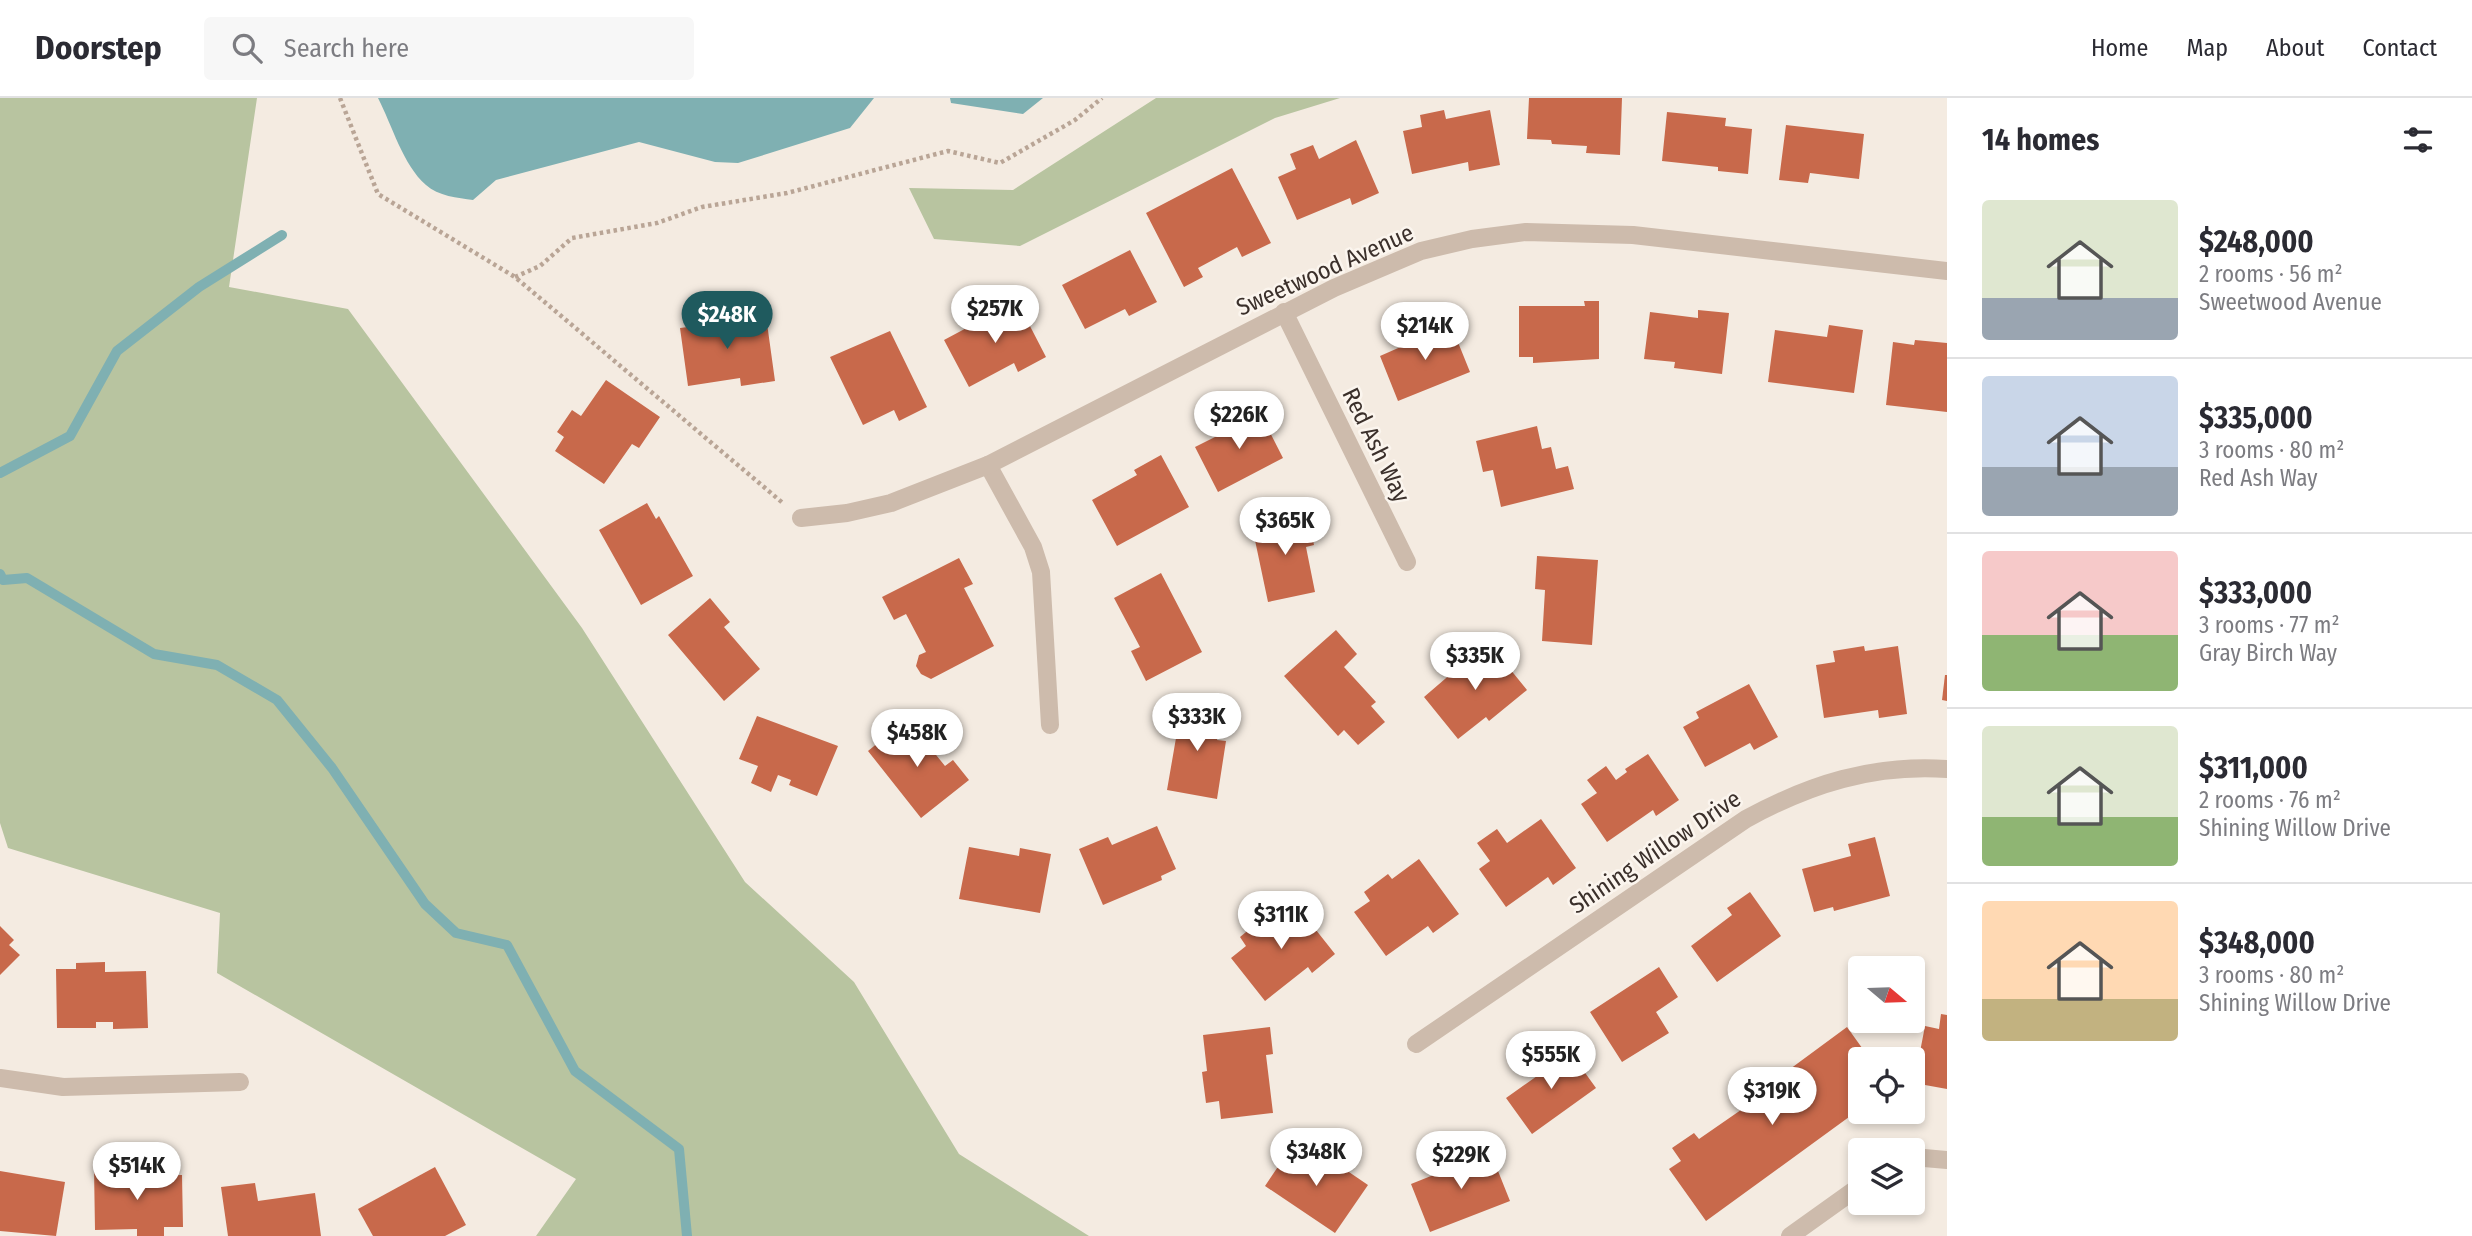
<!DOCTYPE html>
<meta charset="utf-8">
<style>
:root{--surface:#fff;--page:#f7f7f7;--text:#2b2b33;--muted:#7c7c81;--line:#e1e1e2;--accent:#1f5a5e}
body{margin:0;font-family:"Fira Sans Condensed",sans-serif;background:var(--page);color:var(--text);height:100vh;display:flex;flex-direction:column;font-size:26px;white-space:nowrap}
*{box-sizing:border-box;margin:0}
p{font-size:23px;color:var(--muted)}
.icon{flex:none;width:38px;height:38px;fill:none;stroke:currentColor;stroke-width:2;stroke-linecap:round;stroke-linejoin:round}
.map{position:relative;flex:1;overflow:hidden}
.side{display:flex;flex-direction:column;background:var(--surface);width:525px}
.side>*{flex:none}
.needle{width:46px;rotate:109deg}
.fabs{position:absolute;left:1848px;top:858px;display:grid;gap:14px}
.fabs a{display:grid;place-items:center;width:77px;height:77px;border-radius:7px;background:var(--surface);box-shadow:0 4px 10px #0003;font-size:35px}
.price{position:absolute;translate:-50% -60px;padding:0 16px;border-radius:24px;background:#fff;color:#222;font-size:23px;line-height:46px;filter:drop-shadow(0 2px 4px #0008)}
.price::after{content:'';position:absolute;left:50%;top:42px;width:21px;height:16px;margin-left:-10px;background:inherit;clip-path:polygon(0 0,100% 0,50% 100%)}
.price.on{background:var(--accent);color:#fff}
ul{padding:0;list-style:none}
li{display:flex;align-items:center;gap:21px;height:175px;padding:0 35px}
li+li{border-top:2px solid var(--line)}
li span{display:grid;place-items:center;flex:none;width:196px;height:140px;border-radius:7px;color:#555}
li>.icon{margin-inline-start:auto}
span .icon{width:84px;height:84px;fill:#fffc;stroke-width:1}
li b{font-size:30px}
h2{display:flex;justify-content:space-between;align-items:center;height:84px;padding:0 35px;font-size:30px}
header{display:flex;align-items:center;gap:42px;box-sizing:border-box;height:98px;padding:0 35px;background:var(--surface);border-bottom:2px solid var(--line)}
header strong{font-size:33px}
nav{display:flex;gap:38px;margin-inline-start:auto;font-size:24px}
.search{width:490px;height:63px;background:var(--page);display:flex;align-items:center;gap:18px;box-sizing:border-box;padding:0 24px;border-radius:7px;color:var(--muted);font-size:26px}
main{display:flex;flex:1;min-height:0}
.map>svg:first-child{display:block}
</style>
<header>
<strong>Doorstep</strong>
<div class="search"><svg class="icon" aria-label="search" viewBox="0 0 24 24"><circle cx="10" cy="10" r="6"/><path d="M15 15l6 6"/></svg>Search here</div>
<nav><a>Home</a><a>Map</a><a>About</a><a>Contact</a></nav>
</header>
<main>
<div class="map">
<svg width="1947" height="1138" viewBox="0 0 1947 1138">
<rect width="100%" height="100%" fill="#f4ebe1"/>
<g fill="#b8c4a0">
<polygon points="0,0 257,0 229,189 348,211 582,530 745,784 854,884 959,1056 1089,1138 536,1138 576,1081 217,875 220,815 8,750 0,725"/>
<polygon points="1156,0 1340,0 1275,20 1020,148 934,141 909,90 1013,92"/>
</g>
<g fill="#7fb0b2">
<path d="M 378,0 L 874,0 L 850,30 L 738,65 L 715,64 L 639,44 L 496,82 L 473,102 C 458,100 438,98 426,87 C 403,67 392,27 378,0 Z"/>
<polygon points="950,0 1043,0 1023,16 951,5"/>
</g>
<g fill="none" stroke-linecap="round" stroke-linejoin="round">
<g stroke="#7fb0b2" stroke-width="10">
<polyline points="0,375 70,338 117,253 199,189 282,137"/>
<polyline points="0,476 3,482 27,480 154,556 217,567 277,602 332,670 425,806 456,835 507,847 575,973 679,1051 687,1138"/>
</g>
</g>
<g fill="#c8694b">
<polygon points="1529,0 1622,0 1620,57 1586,55 1587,48 1552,46 1551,42 1527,41"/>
<polygon points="1444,12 1446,21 1490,12 1500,67 1469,73 1468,64 1412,76 1403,33 1422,29 1420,17"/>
<polygon points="1667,14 1726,20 1725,28 1752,31 1748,76 1718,73 1718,69 1662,63"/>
<polygon points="1786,27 1864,36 1859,81 1810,75 1808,85 1779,82"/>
<polygon points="1356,42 1379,95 1352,107 1350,100 1297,122 1278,79 1296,71 1290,56 1313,47 1319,61"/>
<polygon points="1232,70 1271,145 1242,159 1237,149 1198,170 1203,179 1184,189 1146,115"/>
<polygon points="1130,152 1157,204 1129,218 1125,211 1085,231 1062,187"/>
<polygon points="1017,203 1046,259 1018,274 1014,265 969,289 944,242"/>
<polygon points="1584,203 1599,203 1599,261 1533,265 1533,259 1519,259 1519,208 1585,208"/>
<polygon points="1698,212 1729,215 1722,276 1674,270 1675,264 1644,261 1650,214 1698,220"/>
<polygon points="720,214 721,225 766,218 775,283 741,288 740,280 688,288 680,230 696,228 695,218"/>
<polygon points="1449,222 1470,274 1398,303 1380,258 1421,240 1419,234"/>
<polygon points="1829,227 1863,232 1854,295 1768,284 1775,232 1827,239"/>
<polygon points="890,233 927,309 899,323 894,312 863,327 830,259"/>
<polygon points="1915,242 1947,245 1947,314 1886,307 1893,244 1914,247"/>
<polygon points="606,282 660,319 639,350 632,346 604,386 555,353 564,339 557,334 572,312 581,318"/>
<polygon points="1257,309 1283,360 1218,394 1195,349 1235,329 1231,322"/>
<polygon points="1537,328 1542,351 1551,349 1556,371 1568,368 1574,391 1501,409 1493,372 1483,374 1476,343"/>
<polygon points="1161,357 1189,409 1117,448 1092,402 1137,377 1134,372"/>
<polygon points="647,405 656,421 659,418 693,478 641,507 599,432"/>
<polygon points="1307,416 1314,447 1306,449 1315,494 1268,504 1252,428"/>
<polygon points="1537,458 1598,462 1592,547 1542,543 1545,492 1535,491"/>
<polygon points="959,460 973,486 964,490 994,548 931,581 921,576 916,568 919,557 926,554 906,516 894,522 882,499"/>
<polygon points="1161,475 1202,554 1146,583 1131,553 1140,549 1114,500"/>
<polygon points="710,500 730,524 724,529 760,571 724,603 668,537"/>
<polygon points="1336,532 1357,556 1344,569 1376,604 1371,608 1385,624 1358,647 1344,632 1338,638 1284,578"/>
<polygon points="1488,544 1527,592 1489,623 1486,619 1458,641 1424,599"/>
<polygon points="1864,548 1865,553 1898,548 1907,616 1879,620 1878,612 1824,620 1816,567 1835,564 1833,553"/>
<polygon points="1945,577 1947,577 1947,603 1942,602"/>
<polygon points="1749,586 1778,639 1754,652 1750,645 1705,669 1683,629 1699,620 1696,614"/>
<polygon points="1177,607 1222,615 1217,642 1226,643 1217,701 1167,692 1176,640 1172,639"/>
<polygon points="757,618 838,648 817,698 789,687 791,682 778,677 771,694 751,685 758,668 739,661"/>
<polygon points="907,621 945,668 953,662 969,682 921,720 868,653"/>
<polygon points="1648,656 1679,702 1656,718 1653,712 1607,744 1581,706 1597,695 1587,682 1606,668 1616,682 1627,674 1625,671"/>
<polygon points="1541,721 1576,770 1553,787 1548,779 1506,809 1479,771 1490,763 1477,745 1497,731 1507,745"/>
<polygon points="1157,728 1176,771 1161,778 1162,782 1103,807 1079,751 1108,739 1112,747"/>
<polygon points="1875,739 1890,798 1834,813 1833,809 1814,814 1802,771 1851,758 1848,746"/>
<polygon points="969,749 1019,758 1020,750 1051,756 1040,815 959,801"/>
<polygon points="1419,761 1459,816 1433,835 1428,828 1386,858 1354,814 1370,803 1364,794 1388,776 1392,781"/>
<polygon points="1750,794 1781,838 1717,884 1691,848 1732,817 1727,810"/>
<polygon points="1293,803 1335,856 1312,875 1308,869 1265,903 1231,860 1246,848 1240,839 1263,820 1266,824"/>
<polygon points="0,828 14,842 9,847 20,857 0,877"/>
<polygon points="105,864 105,874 146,873 148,930 113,931 113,924 96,924 96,930 57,930 56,871 76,871 76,865"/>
<polygon points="1659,869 1678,899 1656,914 1669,935 1622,964 1590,914"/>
<polygon points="1941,916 1947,917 1947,991 1914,985 1925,928 1939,931"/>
<polygon points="1270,929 1273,956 1266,957 1273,1015 1221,1021 1219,1003 1206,1005 1202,974 1207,973 1203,937"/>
<polygon points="1847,929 1870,961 1860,961 1860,1011 1706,1123 1669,1071 1681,1063 1672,1050 1694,1035 1699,1041 1751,1005 1743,994 1764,979 1780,1001 1801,986 1790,971"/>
<polygon points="1565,947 1596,990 1532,1036 1506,1000 1547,971 1542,963"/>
<polygon points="1294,1045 1340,1076 1343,1070 1368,1087 1335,1135 1265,1088"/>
<polygon points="1488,1048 1510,1103 1430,1134 1411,1086 1461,1066 1458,1060"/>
<polygon points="127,1069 127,1078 182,1077 183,1129 164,1129 164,1138 137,1138 137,1131 95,1132 94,1070"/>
<polygon points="435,1069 466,1127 445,1138 373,1138 358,1111"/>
<polygon points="0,1073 65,1084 56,1138 0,1133"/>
<polygon points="255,1085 258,1103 315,1095 321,1138 228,1138 221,1089"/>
</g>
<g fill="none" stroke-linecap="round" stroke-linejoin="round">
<g stroke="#b9a596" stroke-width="4.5" stroke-dasharray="3.5 3.5" stroke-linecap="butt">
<polyline points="340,0 378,96 515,179 784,406"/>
<polyline points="515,179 540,168 572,140 657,125 702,109 787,95 948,53 1000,65 1075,22 1102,0"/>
</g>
<g stroke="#cdbbac" stroke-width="18">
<polyline points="1284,214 1407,464"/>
<polyline points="988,367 1033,449 1041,474 1050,627"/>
<polyline points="801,420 847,415 891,405 988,367 1334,190 1421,153 1472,141 1526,134 1633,137 1947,173"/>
<path d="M 1416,946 L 1746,721 C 1810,686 1873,666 1947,671"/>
<polyline points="0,980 63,989 240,984"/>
<polyline points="1913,1059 1947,1062"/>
<polyline points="1790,1138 1860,1088"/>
</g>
</g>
<g text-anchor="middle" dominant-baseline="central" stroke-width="5" stroke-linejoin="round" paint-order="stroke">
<g font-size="24" fill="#3b302b" stroke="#fbf5ee">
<text transform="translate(1325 172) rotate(-24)">Sweetwood Avenue</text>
<text transform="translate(1376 347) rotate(64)">Red Ash Way</text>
<text transform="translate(1655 754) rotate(-34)">Shining Willow Drive</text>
</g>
</g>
</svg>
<div class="fabs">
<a><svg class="needle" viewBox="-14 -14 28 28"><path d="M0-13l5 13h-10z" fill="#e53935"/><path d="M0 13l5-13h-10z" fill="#7c7c81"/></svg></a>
<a><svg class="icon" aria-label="locate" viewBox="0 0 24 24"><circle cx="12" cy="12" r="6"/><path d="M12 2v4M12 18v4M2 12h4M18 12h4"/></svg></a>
<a><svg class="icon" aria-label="layers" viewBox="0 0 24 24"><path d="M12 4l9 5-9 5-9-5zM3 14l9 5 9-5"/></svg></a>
</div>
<b class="price" style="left:995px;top:247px">$257K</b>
<b class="price on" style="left:727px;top:253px">$248K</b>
<b class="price" style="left:1425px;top:264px">$214K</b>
<b class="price" style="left:1239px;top:353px">$226K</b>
<b class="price" style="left:1285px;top:459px">$365K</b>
<b class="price" style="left:1475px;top:594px">$335K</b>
<b class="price" style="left:1197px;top:655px">$333K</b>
<b class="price" style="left:917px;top:671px">$458K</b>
<b class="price" style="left:1281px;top:853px">$311K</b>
<b class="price" style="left:1551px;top:993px">$555K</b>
<b class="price" style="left:1772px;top:1029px">$319K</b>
<b class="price" style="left:1316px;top:1090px">$348K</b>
<b class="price" style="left:1461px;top:1093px">$229K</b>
<b class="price" style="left:137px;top:1104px">$514K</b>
</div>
<section class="side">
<h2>14 homes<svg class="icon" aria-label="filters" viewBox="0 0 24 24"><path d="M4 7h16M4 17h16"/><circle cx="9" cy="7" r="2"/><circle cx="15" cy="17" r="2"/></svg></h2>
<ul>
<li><span style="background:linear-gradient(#dfe7d0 70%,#9aa5b1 0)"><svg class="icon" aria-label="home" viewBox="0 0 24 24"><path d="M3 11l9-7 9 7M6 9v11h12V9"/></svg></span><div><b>$248,000</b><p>2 rooms · 56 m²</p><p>Sweetwood Avenue</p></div></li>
<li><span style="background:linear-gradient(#c9d6e8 65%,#9aa5b1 0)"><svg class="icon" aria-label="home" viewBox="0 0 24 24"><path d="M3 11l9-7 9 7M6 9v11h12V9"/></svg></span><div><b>$335,000</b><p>3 rooms · 80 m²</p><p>Red Ash Way</p></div></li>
<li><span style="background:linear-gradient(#f6c9c9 60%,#8fb573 0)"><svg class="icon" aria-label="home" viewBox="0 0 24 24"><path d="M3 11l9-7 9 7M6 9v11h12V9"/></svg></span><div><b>$333,000</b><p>3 rooms · 77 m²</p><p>Gray Birch Way</p></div></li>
<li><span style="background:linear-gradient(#dfe7d0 65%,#8fb573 0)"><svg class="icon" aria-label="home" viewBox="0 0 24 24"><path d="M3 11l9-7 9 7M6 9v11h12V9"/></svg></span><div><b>$311,000</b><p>2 rooms · 76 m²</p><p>Shining Willow Drive</p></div></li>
<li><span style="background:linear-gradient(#ffd9b3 70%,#c2b280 0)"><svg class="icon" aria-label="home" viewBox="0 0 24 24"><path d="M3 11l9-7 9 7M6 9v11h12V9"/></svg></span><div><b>$348,000</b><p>3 rooms · 80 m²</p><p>Shining Willow Drive</p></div></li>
</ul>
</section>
</main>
